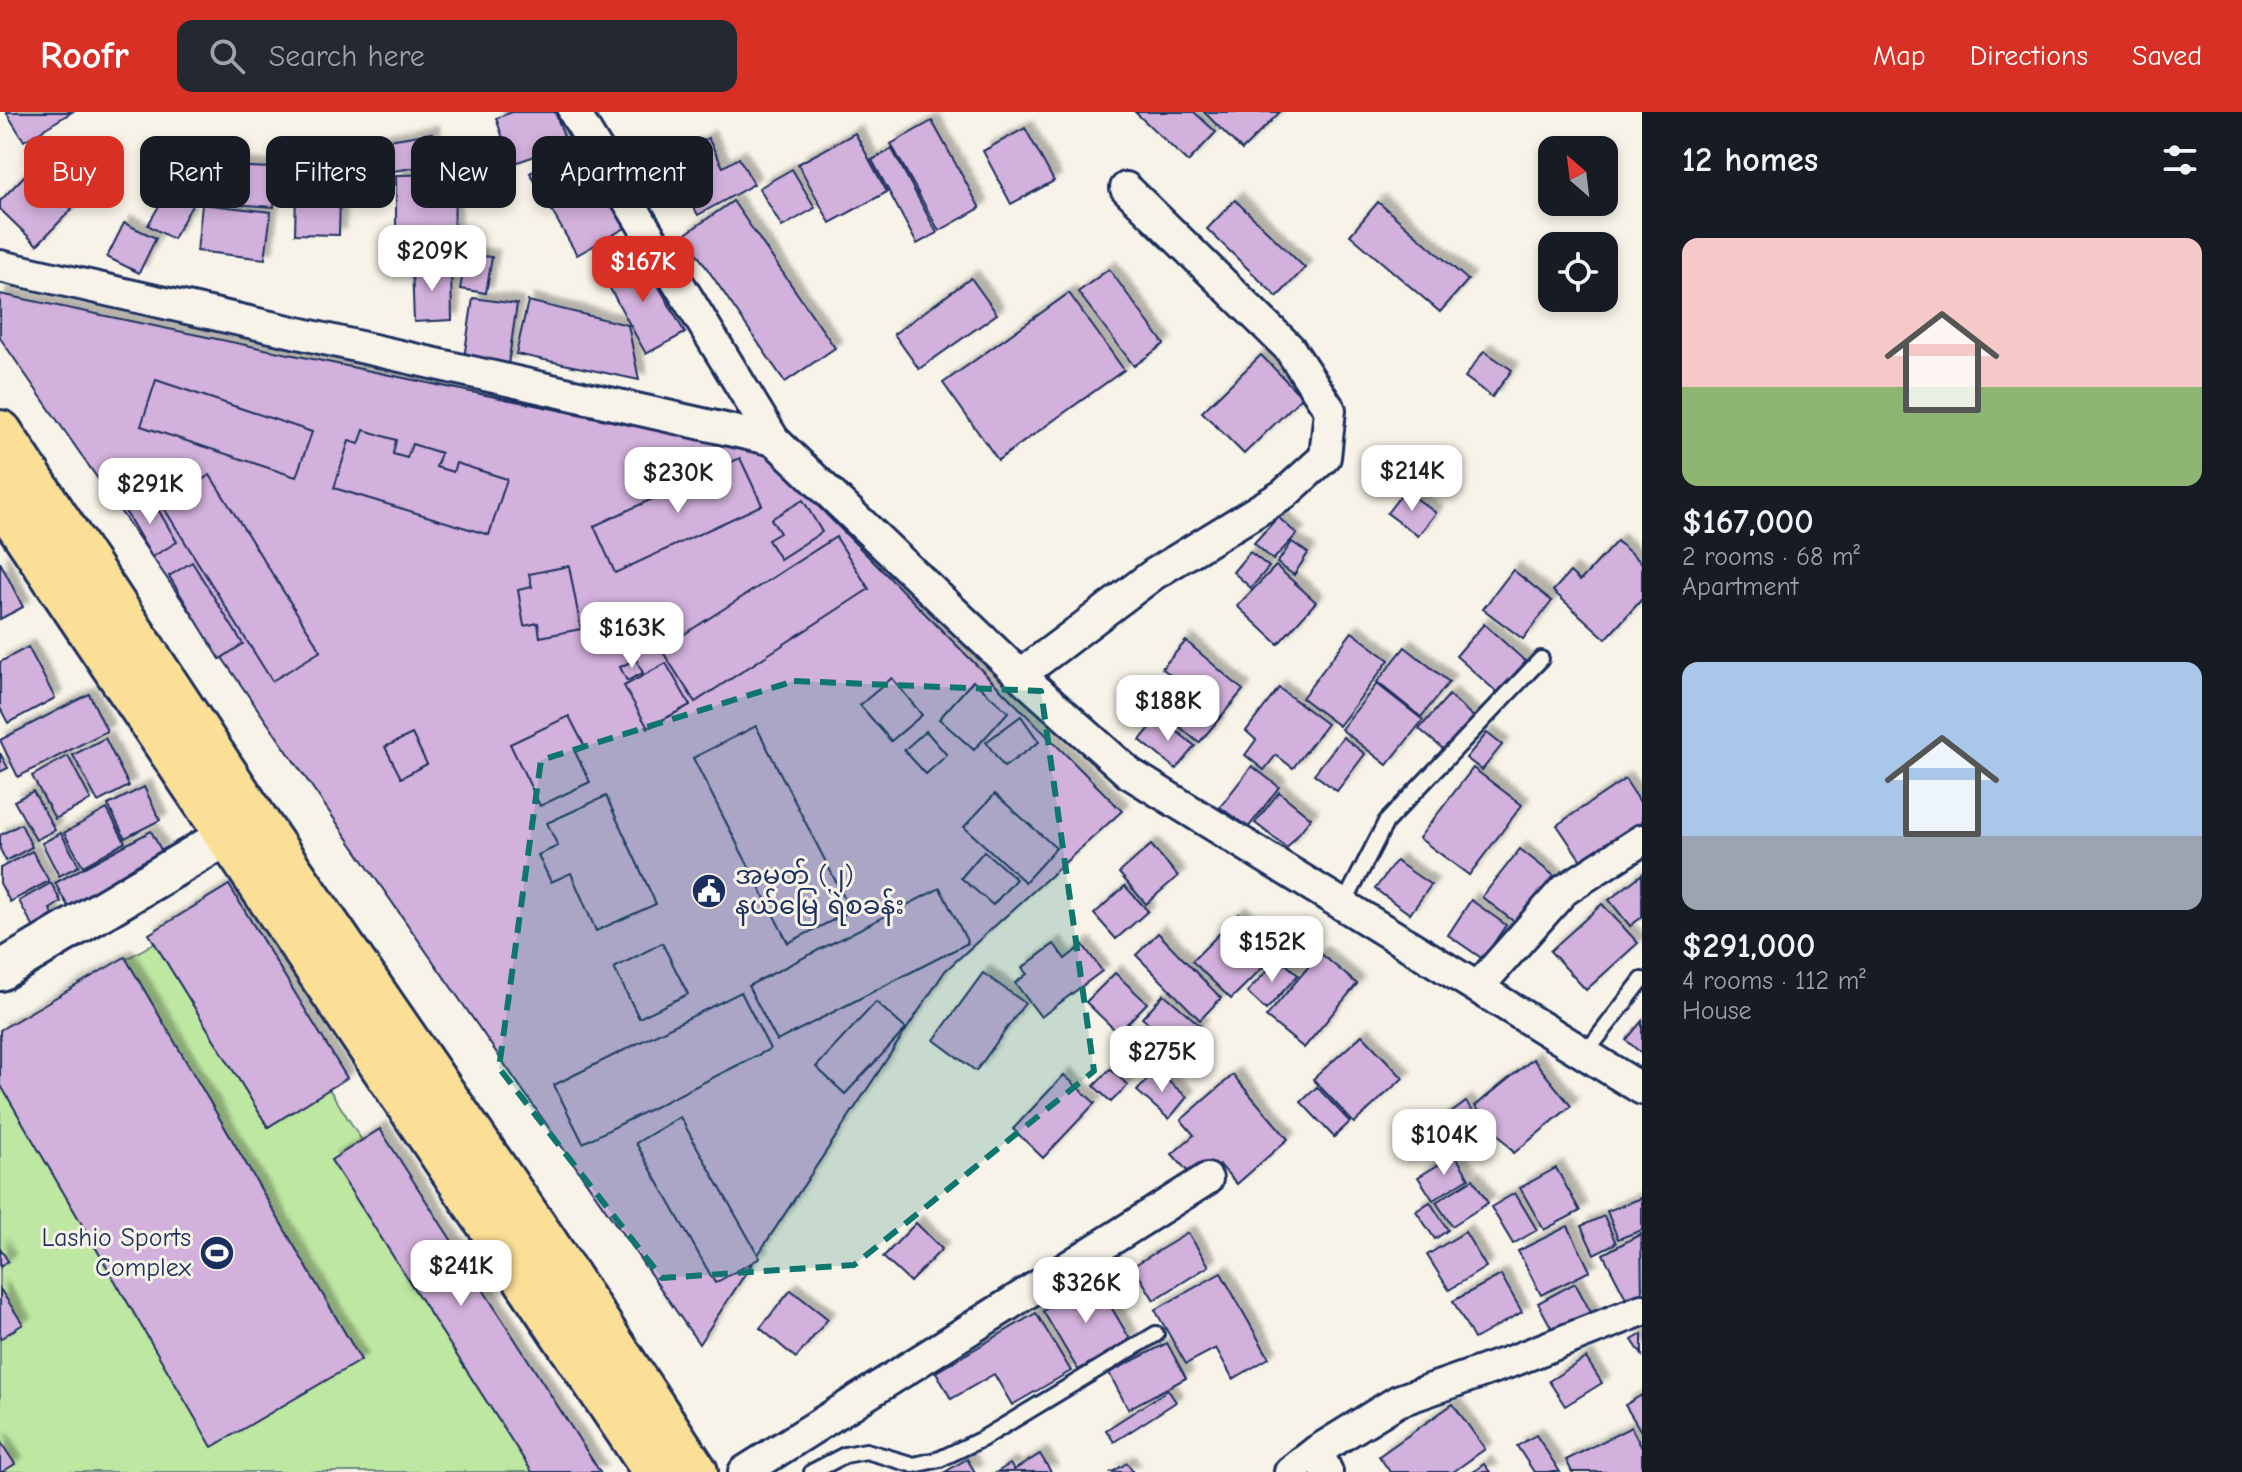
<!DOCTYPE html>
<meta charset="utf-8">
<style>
:root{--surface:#171b24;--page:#242831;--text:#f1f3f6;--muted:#9ea1a6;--accent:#d93025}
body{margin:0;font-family:"Comic Neue","Noto Sans Myanmar",sans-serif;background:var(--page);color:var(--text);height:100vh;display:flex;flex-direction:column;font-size:30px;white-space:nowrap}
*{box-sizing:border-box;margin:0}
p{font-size:26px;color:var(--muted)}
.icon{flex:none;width:44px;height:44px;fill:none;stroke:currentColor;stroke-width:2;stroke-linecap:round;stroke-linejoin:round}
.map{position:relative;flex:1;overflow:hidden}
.sheet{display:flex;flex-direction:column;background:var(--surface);width:600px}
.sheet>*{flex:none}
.hud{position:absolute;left:24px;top:24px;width:760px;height:72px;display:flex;gap:16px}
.needle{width:52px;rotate:332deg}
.controls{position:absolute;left:1538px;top:24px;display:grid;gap:16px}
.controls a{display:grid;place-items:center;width:80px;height:80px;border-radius:16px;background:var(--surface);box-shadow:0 4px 12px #0003;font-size:40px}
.price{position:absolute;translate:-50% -68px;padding:0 18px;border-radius:16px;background:#fff;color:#222;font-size:26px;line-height:52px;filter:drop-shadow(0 2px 4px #0008)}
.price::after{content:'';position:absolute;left:50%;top:48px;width:24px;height:18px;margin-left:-12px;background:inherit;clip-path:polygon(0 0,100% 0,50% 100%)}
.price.selected{background:var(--accent);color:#fff}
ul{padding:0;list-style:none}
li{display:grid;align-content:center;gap:16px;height:424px;padding:0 40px}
li span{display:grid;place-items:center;height:248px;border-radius:16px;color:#555}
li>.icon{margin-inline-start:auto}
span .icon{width:144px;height:144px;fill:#fffc;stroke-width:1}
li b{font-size:34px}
h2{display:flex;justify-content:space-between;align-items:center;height:96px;padding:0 40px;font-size:34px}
.tag{padding:0 28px;border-radius:16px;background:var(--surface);box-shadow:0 4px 12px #0003;font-size:28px;line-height:72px}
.tag.selected{background:var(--accent);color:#fff}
header{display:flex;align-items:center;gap:48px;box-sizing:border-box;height:112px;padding:0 40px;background:var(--accent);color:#fff}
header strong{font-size:38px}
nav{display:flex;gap:44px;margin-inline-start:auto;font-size:28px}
.search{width:560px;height:72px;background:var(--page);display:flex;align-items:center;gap:20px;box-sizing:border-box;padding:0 28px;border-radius:16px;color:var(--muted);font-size:30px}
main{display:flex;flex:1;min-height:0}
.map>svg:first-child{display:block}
</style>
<header>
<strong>Roofr</strong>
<div class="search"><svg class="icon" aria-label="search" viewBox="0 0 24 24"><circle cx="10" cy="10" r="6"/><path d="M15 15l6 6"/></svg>Search here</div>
<nav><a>Map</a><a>Directions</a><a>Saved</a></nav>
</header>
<main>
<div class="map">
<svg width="1642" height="1360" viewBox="0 0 1642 1360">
<defs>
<filter id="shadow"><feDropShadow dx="7" dy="-7" stdDeviation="2" flood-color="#0004"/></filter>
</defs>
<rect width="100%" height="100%" fill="#f7f3e8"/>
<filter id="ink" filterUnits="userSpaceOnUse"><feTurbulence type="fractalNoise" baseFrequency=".0125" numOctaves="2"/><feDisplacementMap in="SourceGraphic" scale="16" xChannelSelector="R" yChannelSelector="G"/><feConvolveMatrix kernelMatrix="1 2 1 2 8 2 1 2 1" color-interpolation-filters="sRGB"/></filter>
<g filter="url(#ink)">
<polygon fill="#bee7a2" stroke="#6c8b80" stroke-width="2" points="214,796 573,1360 0,1360 0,921"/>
<g fill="#d2b1dc" stroke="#1b2f5e" stroke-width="2" filter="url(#shadow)">
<polygon points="6,0 72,0 24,29"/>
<polygon points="512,0 555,0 567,33 512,52 496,6"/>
<polygon points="1135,0 1194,0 1216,20 1188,50"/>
<polygon points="1204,0 1280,0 1242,38"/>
<polygon points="932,9 980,96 939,119 891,32"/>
<polygon points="1025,16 1054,69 1011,92 983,39"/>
<polygon points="432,21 437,52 357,65 352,34"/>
<polygon points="855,21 887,80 830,111 798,52"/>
<polygon points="708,26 723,55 739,46 754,72 698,103 668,49"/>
<polygon points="578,34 625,116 577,143 530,61"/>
<polygon points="892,37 937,121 917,132 872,48"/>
<polygon points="219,54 276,56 274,95 217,91"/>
<polygon points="792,57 815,96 782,115 759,76"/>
<polygon points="30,58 72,97 37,133 0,97 0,89"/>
<polygon points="455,62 454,146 396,146 396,63"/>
<polygon points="173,69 198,83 173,127 148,113"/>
<polygon points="296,78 340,80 339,123 295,122"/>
<polygon points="1235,88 1305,156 1277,185 1207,117"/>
<polygon points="733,89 835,236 785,270 684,123"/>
<polygon points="1378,90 1468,168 1440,200 1350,123"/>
<polygon points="202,92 271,100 265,147 197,139"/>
<polygon points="124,111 156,126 139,161 107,145"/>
<polygon points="640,141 685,221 646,242 602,162"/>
<polygon points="466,142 492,145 486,181 460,177"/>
<polygon points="451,153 452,208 414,210 412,155"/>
<polygon points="1109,157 1164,232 1134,254 1078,180"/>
<polygon points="971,166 997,202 919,257 894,222"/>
<polygon points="1069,181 1124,258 998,348 943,271"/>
<polygon points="0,182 765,341 1122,699 945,859 699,1232 0,226"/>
<polygon points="473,186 517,192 508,253 464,246"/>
<polygon points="528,189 628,213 639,268 516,242"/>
<polygon points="1484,239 1512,258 1492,285 1465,265"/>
<polygon points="1261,243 1302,285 1244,342 1202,300"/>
<polygon points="156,268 312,320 296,365 141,314"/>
<polygon points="364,318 396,328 393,342 407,346 412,332 441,341 436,355 453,360 456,351 507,367 489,423 334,376 349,329 359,332"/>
<polygon points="740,346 762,393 615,461 594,414"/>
<polygon points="1402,348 1414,368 1396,379 1383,360"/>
<polygon points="210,363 321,539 272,569 162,393"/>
<polygon points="1405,378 1436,401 1418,424 1387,401"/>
<polygon points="149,382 177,430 152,445 124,397"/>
<polygon points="803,388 822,420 780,447 768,428 780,421 771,407"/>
<polygon points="1278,405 1297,422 1273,448 1254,431"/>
<polygon points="836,425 869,477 695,590 661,537"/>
<polygon points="1617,429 1642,451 1642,487 1606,527 1553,479 1570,460 1580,469"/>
<polygon points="1292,430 1308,441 1294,463 1277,451"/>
<polygon points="1250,440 1269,455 1251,476 1233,460"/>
<polygon points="0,450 23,495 0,507"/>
<polygon points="192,450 243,532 220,547 169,464"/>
<polygon points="569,454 581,517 540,525 538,511 524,514 518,478 532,475 529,462"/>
<polygon points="1276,454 1316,490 1278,532 1237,494"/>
<polygon points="1513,458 1552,489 1523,527 1483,497"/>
<polygon points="1484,512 1526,550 1498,581 1456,544"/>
<polygon points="1352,520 1389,548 1339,614 1302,586"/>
<polygon points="1186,529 1243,578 1199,631 1155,594 1177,569 1162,556"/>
<polygon points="28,535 55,586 8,611 0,596 0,550"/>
<polygon points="1405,535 1449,570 1421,605 1377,570"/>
<polygon points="636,547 643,561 627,569 620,555"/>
<polygon points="666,551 690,593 648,616 624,574"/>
<polygon points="892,566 922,603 891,629 860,593"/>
<polygon points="973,569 1008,600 974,638 939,607"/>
<polygon points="1377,572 1423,608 1387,653 1341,617"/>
<polygon points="1279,576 1327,612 1293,656 1276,643 1264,658 1245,643 1256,628 1246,619"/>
<polygon points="89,582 107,619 18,665 0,628"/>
<polygon points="1449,583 1477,608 1448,641 1419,617"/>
<polygon points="569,604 585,635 575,640 590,670 540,694 510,632"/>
<polygon points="1021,604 1039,630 1004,655 986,630"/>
<polygon points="1159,605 1195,634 1176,657 1140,628"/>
<polygon points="756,614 851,799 788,831 693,646"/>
<polygon points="926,619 947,643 926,662 904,638"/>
<polygon points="1487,621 1502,633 1482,658 1466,646"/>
<polygon points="412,622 427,652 401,666 385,635"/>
<polygon points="1343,625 1365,642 1337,679 1314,662"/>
<polygon points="105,626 129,674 98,690 73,643"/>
<polygon points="0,641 8,656 0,660"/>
<polygon points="68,644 91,688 55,707 32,664"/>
<polygon points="1252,654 1279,675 1248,716 1220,695"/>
<polygon points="1473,656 1522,693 1469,763 1419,726"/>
<polygon points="1625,667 1642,693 1642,713 1584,753 1557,713"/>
<polygon points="144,675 160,708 125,726 108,693"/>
<polygon points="33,679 55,718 36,728 14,689"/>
<polygon points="1279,680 1311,706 1287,736 1255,711"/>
<polygon points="995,682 1056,736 1025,770 964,715"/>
<polygon points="606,684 656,792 596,819 571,761 551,770 538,743 558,734 547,711"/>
<polygon points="107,697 125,730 83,754 64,721"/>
<polygon points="21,712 32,735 6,749 0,737 0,723"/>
<polygon points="151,719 162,740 129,758 133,766 71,800 55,771"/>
<polygon points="61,721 79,754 59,764 42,731"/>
<polygon points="1151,733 1178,764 1146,792 1119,761"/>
<polygon points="1520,737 1558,767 1521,815 1482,785"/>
<polygon points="32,739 49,769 10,790 0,771 0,756"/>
<polygon points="984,739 1016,767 993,793 961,766"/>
<polygon points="1396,749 1431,773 1410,802 1375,777"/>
<polygon points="1642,762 1642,805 1630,814 1609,788"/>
<polygon points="51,771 61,790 50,797 55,807 35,818 19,789"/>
<polygon points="229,773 347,966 268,1015 149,822"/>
<polygon points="1125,774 1148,799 1116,827 1094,802"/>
<polygon points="940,776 968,831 777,929 748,874"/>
<polygon points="1471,788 1506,813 1483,847 1448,823"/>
<polygon points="1602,792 1638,831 1586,878 1550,839"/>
<polygon points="1239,802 1278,840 1231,887 1192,849"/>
<polygon points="1158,821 1221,886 1200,908 1136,843"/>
<polygon points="662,831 688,882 639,906 614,856"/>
<polygon points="1054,832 1065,847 1083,833 1102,859 1041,905 1015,871 1027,862 1022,856"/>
<polygon points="1320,841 1357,872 1304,936 1266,905"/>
<polygon points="125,845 361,1248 212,1335 0,972 0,918"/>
<polygon points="1279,846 1298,863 1266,898 1247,880"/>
<polygon points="983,861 1025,891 976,959 934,928"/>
<polygon points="1115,861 1147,891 1118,921 1086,890"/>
<polygon points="741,880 770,937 583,1031 554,973"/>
<polygon points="1164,882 1201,914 1179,938 1142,906"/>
<polygon points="876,890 906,917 845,982 816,955"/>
<polygon points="1642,909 1642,942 1626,928"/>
<polygon points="1362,923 1403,966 1354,1011 1313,967"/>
<polygon points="1533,947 1571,994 1514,1041 1475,994"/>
<polygon points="1110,957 1128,973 1111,990 1094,974"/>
<polygon points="1155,958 1187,985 1169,1007 1137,979"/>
<polygon points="1064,963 1095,991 1043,1046 1013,1017"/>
<polygon points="1233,963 1288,1027 1237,1072 1220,1053 1198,1071 1172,1042 1194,1023 1181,1008"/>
<polygon points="1317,975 1350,1010 1334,1025 1301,990"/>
<polygon points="1466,990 1485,1015 1441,1049 1421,1023"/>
<polygon points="680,1005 760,1146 715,1171 636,1031"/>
<polygon points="380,1017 600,1360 532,1360 331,1048"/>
<polygon points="1455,1043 1469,1066 1433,1088 1418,1065"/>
<polygon points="1556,1056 1580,1099 1544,1118 1520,1076"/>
<polygon points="1473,1067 1488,1091 1452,1114 1436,1090"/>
<polygon points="1515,1081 1537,1118 1513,1132 1491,1095"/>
<polygon points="1642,1086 1642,1118 1618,1127 1607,1099"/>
<polygon points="1430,1090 1448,1118 1435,1127 1416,1099"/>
<polygon points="1604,1104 1616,1131 1594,1142 1581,1114"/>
<polygon points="916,1111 942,1137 910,1170 883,1145"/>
<polygon points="1568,1114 1590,1159 1541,1183 1518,1139"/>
<polygon points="1465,1120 1486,1155 1449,1178 1427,1143"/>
<polygon points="1188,1121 1209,1154 1154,1188 1133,1154"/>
<polygon points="1641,1122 1642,1187 1630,1194 1603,1142"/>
<polygon points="0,1136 8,1149 0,1155"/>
<polygon points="1221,1161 1269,1246 1233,1267 1216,1236 1186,1252 1155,1198"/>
<polygon points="1501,1163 1522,1200 1474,1227 1453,1189"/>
<polygon points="1095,1168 1130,1227 1078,1258 1043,1199"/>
<polygon points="1575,1171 1595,1208 1558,1228 1538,1191"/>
<polygon points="0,1177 23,1212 0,1227"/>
<polygon points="791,1178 828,1207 796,1246 760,1216"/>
<polygon points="1036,1201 1071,1259 1012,1293 994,1262 951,1287 936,1260"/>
<polygon points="1642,1222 1642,1243 1632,1228"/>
<polygon points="1167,1231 1186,1266 1128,1297 1109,1261"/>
<polygon points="1586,1246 1602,1271 1565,1294 1549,1269"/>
<polygon points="1168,1278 1176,1290 1114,1330 1106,1318"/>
<polygon points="1642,1283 1642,1321 1625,1293"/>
<polygon points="1453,1292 1485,1337 1453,1360 1390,1360 1379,1344"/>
<polygon points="1631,1315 1642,1336 1642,1360 1572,1360 1566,1348"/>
<polygon points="1536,1323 1560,1360 1534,1360 1517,1334"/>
<polygon points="0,1329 15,1352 2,1360 0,1360"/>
<polygon points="1040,1342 1051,1360 997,1360 1010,1352 1014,1358"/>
<polygon points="967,1347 975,1360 945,1360"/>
<polygon points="1127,1351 1133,1360 1112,1360"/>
<polygon points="1484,1352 1490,1360 1473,1360"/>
</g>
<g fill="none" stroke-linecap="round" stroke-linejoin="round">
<g stroke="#1b2f5e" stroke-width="20">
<g id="service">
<polyline points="1344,792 1386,710 1541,547"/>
<polyline points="1585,942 1642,868"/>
<polyline points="812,1360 845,1343 866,1339 914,1353 940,1347 982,1327 1156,1222"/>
</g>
</g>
<g stroke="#1b2f5e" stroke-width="36">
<g id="minor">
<polyline points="574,0 774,328 1020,563 1129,661 1642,977"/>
<polyline points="0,154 774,328"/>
<polyline points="1020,563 1154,462 1283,383 1325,345 1330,298 1289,236 1126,76"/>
<polyline points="1478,875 1563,779 1642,728"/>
<polyline points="744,1360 1207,1067"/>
<polyline points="1290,1360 1317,1339"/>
<polyline points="1327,1360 1317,1339 1398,1289 1515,1248 1642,1198"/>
</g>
</g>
<g stroke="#1b2f5e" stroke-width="44">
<polyline id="tertiary" points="0,859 252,709"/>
</g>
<g stroke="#1b2f5e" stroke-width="50">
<g id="primary">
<polyline points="0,321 261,717 545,1131 695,1360"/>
<polyline points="0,384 656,1360"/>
</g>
</g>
<use href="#service" stroke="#f7f3e8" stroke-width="14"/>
<use href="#minor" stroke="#f7f3e8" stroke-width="30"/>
<use href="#tertiary" stroke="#f7f3e8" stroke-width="38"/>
<use href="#primary" stroke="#fbdf96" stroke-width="44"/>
</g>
</g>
<path fill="#0f766e" fill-opacity="0.2" stroke="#0f766e" stroke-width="6" stroke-dasharray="16 10" stroke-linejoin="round" d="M 794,569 L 1041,579 L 1094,959 L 854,1153 L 662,1166 L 499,956 L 541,648 Z"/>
<defs>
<g id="civic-disc" transform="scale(1.8)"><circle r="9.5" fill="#1b2f5e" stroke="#f7f3e8"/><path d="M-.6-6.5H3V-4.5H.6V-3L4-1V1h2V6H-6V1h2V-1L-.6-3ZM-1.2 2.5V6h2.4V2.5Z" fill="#fff"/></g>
<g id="stadium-disc" transform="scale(1.8)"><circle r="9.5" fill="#1b2f5e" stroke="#f7f3e8"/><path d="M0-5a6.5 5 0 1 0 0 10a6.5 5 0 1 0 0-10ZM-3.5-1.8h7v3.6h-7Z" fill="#fff"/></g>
</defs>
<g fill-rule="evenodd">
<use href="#civic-disc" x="709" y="779"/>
<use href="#stadium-disc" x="217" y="1141"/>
</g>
<g text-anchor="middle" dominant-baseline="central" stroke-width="6" stroke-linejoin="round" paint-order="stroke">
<g font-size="26" fill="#1b2f5e" stroke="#f7f3e8" text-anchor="start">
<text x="735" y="764">အမှတ် (၂)<tspan x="735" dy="30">နယ်မြေ ရဲစခန်း</tspan></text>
<text x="191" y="1126" text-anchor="end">Lashio Sports<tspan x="191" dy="30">Complex</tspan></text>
</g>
</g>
</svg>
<div class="controls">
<a><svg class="needle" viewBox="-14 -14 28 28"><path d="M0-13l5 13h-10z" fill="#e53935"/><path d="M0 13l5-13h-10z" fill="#9ea1a6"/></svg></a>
<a><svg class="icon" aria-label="locate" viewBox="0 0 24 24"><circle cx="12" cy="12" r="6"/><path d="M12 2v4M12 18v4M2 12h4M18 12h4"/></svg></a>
</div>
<b class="price" style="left:432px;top:181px">$209K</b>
<b class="price selected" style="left:643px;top:192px">$167K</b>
<b class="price" style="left:1412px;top:401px">$214K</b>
<b class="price" style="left:678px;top:403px">$230K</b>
<b class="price" style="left:150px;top:414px">$291K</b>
<b class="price" style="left:632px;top:558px">$163K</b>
<b class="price" style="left:1168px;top:631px">$188K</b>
<b class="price" style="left:1272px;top:872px">$152K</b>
<b class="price" style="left:1162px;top:982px">$275K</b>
<b class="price" style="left:1444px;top:1065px">$104K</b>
<b class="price" style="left:461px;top:1196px">$241K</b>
<b class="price" style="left:1086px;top:1213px">$326K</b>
<div class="hud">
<a class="tag selected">Buy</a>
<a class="tag">Rent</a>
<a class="tag">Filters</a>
<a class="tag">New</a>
<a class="tag">Apartment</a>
</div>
</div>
<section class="sheet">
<h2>12 homes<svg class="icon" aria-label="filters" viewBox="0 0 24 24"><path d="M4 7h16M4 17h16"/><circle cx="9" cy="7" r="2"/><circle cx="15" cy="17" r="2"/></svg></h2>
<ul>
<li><span style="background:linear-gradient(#f6c9c9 60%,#8fb573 0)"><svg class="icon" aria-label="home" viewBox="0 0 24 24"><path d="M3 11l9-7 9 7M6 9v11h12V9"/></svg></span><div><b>$167,000</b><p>2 rooms · 68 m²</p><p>Apartment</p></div></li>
<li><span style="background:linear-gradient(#a9c7e8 70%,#9aa5b1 0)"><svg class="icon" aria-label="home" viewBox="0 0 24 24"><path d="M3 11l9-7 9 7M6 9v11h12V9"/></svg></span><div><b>$291,000</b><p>4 rooms · 112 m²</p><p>House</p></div></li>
</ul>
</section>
</main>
